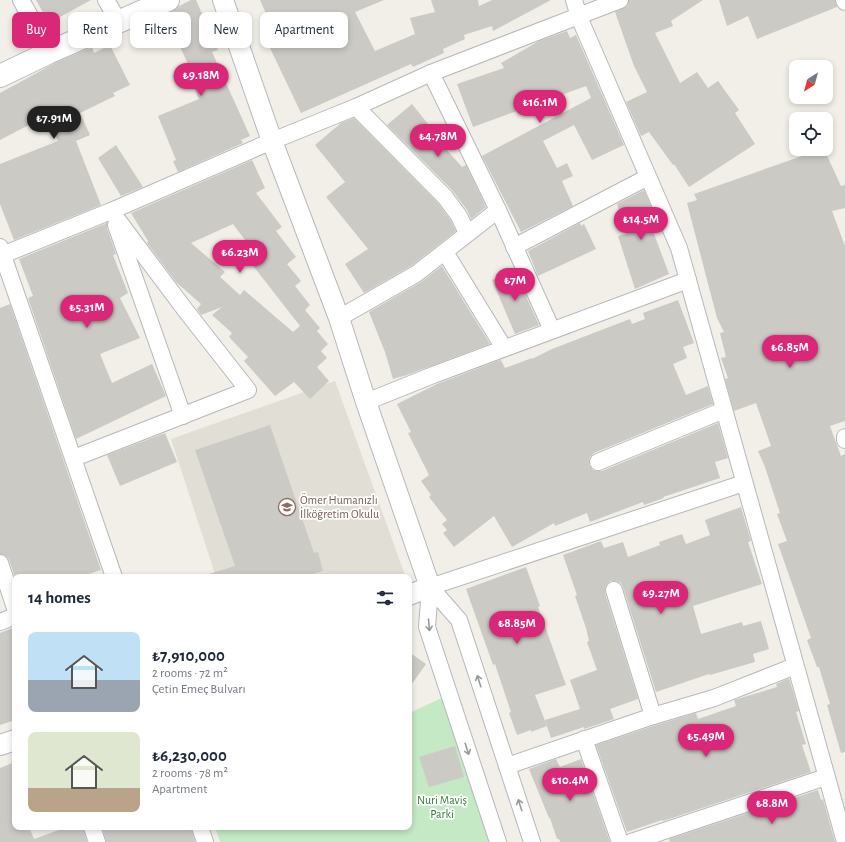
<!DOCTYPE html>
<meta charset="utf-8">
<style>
:root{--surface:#fff;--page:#f2f2f3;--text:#1f2937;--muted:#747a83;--accent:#db2777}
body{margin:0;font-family:"Alegreya Sans",sans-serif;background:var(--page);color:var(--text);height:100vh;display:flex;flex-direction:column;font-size:15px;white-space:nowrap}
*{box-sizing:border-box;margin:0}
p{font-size:13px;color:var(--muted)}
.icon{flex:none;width:22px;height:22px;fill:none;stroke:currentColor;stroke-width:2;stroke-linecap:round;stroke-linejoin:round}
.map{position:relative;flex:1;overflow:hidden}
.drawer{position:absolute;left:12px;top:574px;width:400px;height:256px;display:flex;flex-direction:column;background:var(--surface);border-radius:8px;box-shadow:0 2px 6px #0003}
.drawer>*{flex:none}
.guide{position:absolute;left:12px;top:12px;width:400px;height:36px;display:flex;gap:8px}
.needle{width:26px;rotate:216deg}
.fabs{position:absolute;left:789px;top:60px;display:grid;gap:8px}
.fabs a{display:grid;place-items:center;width:44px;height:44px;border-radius:8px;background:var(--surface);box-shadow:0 2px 6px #0003;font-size:20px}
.price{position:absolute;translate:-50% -34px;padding:0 9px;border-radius:14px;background:var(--accent);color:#fff;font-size:13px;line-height:26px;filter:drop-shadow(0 1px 2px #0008)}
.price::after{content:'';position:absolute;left:50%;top:24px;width:12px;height:9px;margin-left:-6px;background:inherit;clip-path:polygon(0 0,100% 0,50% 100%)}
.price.selected{background:#222;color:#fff}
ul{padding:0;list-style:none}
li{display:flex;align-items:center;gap:12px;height:100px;padding:0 16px}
li span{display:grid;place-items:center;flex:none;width:112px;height:80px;border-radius:8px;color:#555}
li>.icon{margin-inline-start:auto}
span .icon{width:48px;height:48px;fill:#fffc;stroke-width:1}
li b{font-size:17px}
h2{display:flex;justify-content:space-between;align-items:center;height:48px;padding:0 16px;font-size:17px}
.tag{padding:0 14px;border-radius:8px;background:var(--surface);box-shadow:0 2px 6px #0003;font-size:14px;line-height:36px}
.tag.selected{background:var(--accent);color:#fff}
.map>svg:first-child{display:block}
</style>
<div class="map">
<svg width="845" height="842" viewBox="0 0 845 842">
<rect width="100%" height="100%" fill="#f1efe8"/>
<polygon fill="#e1ded6" points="335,381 405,575 400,577 216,577 171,439"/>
<polygon fill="#c5e8c5" points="442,698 489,842 220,842 215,827 409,827 409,713"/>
<g fill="#cccac5" fill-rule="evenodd">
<polygon points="36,0 91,0 49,23"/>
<polygon points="191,0 196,0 218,50 212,52 250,136 241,140 243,143 178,172 173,161 176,160 158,116 199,99 188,73 191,71 166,15 173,11 179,6"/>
<polygon points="260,0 384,0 355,12 375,51 415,34 410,18 435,12 431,0 478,0 479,6 492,0 551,0 493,31 492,26 464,35 465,39 443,49 444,53 413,67 411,64 301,113 270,48 276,45 265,19 268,18"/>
<polygon points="629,0 703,0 671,21 673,26 655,33 680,83 697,72 708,88 718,81 739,110 735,113 755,144 689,187 674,164 673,165 649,132 641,136 626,102 647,92 634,66 615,12 627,6"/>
<polygon points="719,0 835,0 837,7 757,39 748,16 727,26"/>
<polygon points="567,31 570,38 576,35 624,145 592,160 574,125 543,141 557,168 567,163 573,176 562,181 573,206 521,232 482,156 591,98 586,86 473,127 457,84 504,68 501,63 539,41"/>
<polygon points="110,45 130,85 113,93 115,96 80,113 90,135 76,141 101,205 14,240 0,204 0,164 58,141 46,116 0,140 0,93 55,63 92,47 94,53"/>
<polygon points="412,104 440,139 438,140 462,167 466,165 486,207 471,219 467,210 452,190 387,125"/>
<polygon points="354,118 438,203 451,221 456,231 411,266 364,293 345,264 368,249 326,197 345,182 315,145 341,123"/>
<polygon points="116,145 143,187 121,196 98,158"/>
<polygon points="822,149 824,149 841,186 845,185 845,208 832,211 845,246 845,421 830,426 841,456 845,454 845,752 841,753 827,705 830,704 819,667 817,667 807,640 811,638 778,544 787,541 777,514 780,513 765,467 758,451 771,446 756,403 734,411 725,379 728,378 721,358 726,357 720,333 724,332 717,318 687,203 697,200 694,194"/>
<path d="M 252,160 L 265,188 L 256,193 L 282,227 L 276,231 L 296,257 L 287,264 L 301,281 L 295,286 L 310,305 L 305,310 L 320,328 L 317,331 L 328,344 L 321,351 L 327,358 L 317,367 L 329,381 L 310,399 L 294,382 L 275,396 L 244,361 L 248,357 L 229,337 L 232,333 L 212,315 L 222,307 L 201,315 L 197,309 L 201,304 L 176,282 L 147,243 L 148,241 L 131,213 ZM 233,224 L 257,256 L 250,262 L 300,326 L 293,332 L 244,290 L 240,295 L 220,277 L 225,272 L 191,243 Z"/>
<polygon points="644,190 657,220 650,223 669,274 635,289 618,236 626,234 617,204"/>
<polygon points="107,223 107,228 116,254 113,255 128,293 120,298 140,338 100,354 112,383 152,364 166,396 76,439 28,298 33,296 19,259"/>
<polygon points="580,223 581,226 584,224 596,249 538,276 528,251"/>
<polygon points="442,266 490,344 407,375 393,379 385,352 369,312 421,282"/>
<polygon points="514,269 539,325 515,334 492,280"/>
<polygon points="678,300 694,343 683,347 687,358 673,364 686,395 708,386 713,404 594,453 590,457 589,460 589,465 593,470 597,471 602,471 718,423 728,458 715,462 720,478 663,497 664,498 644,505 643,502 590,522 587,513 555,526 554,523 512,547 494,516 454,547 443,533 447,530 442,524 447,520 429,497 431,495 421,481 429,475 408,433 411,432 397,404 437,384 497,361 501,360 505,368 532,358 532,359 552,349 630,319 632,324 645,319 643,313"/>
<polygon points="10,304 101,570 79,577 15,577 9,560 6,556 0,554 0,308"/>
<polygon points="270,425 314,553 318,552 323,571 303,577 210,577 209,574 235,566 195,450"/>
<polygon points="165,433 177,462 120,486 107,455"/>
<polygon points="741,507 751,541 748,542 762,584 693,606 701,634 742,622 743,626 761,621 769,649 753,654 755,662 710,675 709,674 656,692 623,587 621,583 616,581 611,581 607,584 605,588 605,593 638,699 610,709 614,719 584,729 584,727 551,738 545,720 580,709 570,680 597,670 587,642 589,641 586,628 575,596 577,595 563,555 601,541 604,548 623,542 628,557 660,545 659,542 682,534 686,544 710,535 705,520"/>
<polygon points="526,567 540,606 538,607 566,685 535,695 547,726 531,732 531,730 517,735 509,713 511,712 495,664 493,665 466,589"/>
<polygon points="15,627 15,720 0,725 0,633"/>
<polygon points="409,652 426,664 409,688"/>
<polygon points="789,678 799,711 796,712 806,744 802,745 811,772 663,821 662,820 627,832 596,745 656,725 696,713 698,719 736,706 734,700 777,687 776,684"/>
<polygon points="455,746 464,777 429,787 419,757"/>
<polygon points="556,759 560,767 581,759 610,842 560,842 559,839 557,839 550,818 549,818 529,769"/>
<polygon points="15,762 15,827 29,827 34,839 67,827 83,827 87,842 0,842 0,768"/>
<polygon points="818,790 821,800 823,799 835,842 670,842 669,839"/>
<polygon points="102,827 191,827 195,842 106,842"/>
</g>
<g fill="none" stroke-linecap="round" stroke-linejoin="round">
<g stroke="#b5b8bc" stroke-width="18">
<g id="minor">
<polyline points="21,0 50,52"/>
<polyline points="106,0 119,22"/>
<polyline points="574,0 579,17 679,248 845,842"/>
<polyline points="844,0 845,2"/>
<polyline points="431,73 498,210 552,330"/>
<polyline points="356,107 445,197 459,216 467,233"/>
<polyline points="116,225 183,416"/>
<polyline points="0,247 114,577"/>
<polyline points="514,247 648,177"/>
<polyline points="445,252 504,348"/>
<polyline points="0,256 111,211 272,141 356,107 431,73 620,0"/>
<polyline points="339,318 416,274 498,210"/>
<polyline points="366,402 433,375 688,280"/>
<polyline points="845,437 845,440"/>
<polyline points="74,458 248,390 186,311 111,211"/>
<polyline points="598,462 724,410"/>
<polyline points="0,563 15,608"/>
<polyline points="430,587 744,483"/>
<polyline points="430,587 459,620 532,842"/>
<polyline points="430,587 427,627 498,842"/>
<polyline points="614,590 653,716"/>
<polyline points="0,622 15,616"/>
<polyline points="584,739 620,842"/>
<polyline points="507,766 653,716 714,698 795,666"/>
<polyline points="92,827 97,842"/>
<polyline points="200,827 205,842"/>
<polyline points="631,842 826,777"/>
</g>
</g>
<g stroke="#b5b8bc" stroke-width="22">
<g id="tertiary">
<polyline points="223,0 272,141 339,318 366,402 430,587 409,595"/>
<polyline points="0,745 15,740"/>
</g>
</g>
<g stroke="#b6babf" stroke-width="24">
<polyline id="secondary" points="0,76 50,52 168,0"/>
</g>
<use href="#minor" stroke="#fff" stroke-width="16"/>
<use href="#tertiary" stroke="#fff" stroke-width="20"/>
<use href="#secondary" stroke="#fff" stroke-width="22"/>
</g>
<defs><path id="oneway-shaft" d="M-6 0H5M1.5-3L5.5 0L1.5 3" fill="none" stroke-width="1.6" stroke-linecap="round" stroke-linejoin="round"/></defs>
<g stroke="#979a9d">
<use href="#oneway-shaft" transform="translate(429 625) rotate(85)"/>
<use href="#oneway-shaft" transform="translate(479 681) rotate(-108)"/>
<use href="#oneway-shaft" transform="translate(467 749) rotate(72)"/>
<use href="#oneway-shaft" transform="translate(520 805) rotate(-108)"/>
</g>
<defs>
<g id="school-ring" transform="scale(0.9)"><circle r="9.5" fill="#fff" stroke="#8d6e63" stroke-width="1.5"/><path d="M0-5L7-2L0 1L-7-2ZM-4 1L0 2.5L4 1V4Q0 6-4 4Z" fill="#8d6e63"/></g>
</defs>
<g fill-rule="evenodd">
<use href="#school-ring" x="287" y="507"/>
</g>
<g text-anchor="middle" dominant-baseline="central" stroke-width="3.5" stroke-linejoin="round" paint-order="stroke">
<g font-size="12" fill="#785e54" stroke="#fff" text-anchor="start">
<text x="300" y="500">Ömer Humanızlı<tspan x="300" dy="14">İlköğretim Okulu</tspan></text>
</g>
<g font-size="12" fill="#348238" stroke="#fff">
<text x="442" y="800">Nuri Maviş<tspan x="442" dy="14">Parki</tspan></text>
</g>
</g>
</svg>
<div class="fabs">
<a><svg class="needle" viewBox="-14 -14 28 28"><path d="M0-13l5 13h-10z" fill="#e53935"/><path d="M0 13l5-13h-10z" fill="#747a83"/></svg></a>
<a><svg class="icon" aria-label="locate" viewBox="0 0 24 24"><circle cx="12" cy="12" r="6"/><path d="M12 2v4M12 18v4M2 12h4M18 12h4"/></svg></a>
</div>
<b class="price" style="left:201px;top:97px">₺9.18M</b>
<b class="price" style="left:540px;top:124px">₺16.1M</b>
<b class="price selected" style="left:54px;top:140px">₺7.91M</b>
<b class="price" style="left:438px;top:158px">₺4.78M</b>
<b class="price" style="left:641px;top:241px">₺14.5M</b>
<b class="price" style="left:240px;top:274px">₺6.23M</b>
<b class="price" style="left:515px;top:302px">₺7M</b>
<b class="price" style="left:87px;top:329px">₺5.31M</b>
<b class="price" style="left:790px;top:369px">₺6.85M</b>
<b class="price" style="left:661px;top:615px">₺9.27M</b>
<b class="price" style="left:517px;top:645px">₺8.85M</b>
<b class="price" style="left:706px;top:758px">₺5.49M</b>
<b class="price" style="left:570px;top:802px">₺10.4M</b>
<b class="price" style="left:772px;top:825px">₺8.8M</b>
<div class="guide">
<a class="tag selected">Buy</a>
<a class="tag">Rent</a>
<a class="tag">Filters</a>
<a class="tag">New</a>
<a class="tag">Apartment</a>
</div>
<section class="drawer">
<h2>14 homes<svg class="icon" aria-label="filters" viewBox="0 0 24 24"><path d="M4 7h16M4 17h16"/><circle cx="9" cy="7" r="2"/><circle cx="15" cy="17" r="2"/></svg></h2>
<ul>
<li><span style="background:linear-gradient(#bfe0f5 60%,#9aa5b1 0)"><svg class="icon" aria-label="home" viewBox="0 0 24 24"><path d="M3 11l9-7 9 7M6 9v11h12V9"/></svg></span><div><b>₺7,910,000</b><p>2 rooms · 72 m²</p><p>Çetin Emeç Bulvarı</p></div></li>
<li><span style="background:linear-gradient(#dfe7d0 70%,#b9a48a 0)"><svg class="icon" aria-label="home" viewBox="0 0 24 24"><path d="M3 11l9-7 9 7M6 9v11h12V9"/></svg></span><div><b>₺6,230,000</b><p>2 rooms · 78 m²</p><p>Apartment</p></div></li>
</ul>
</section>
</div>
